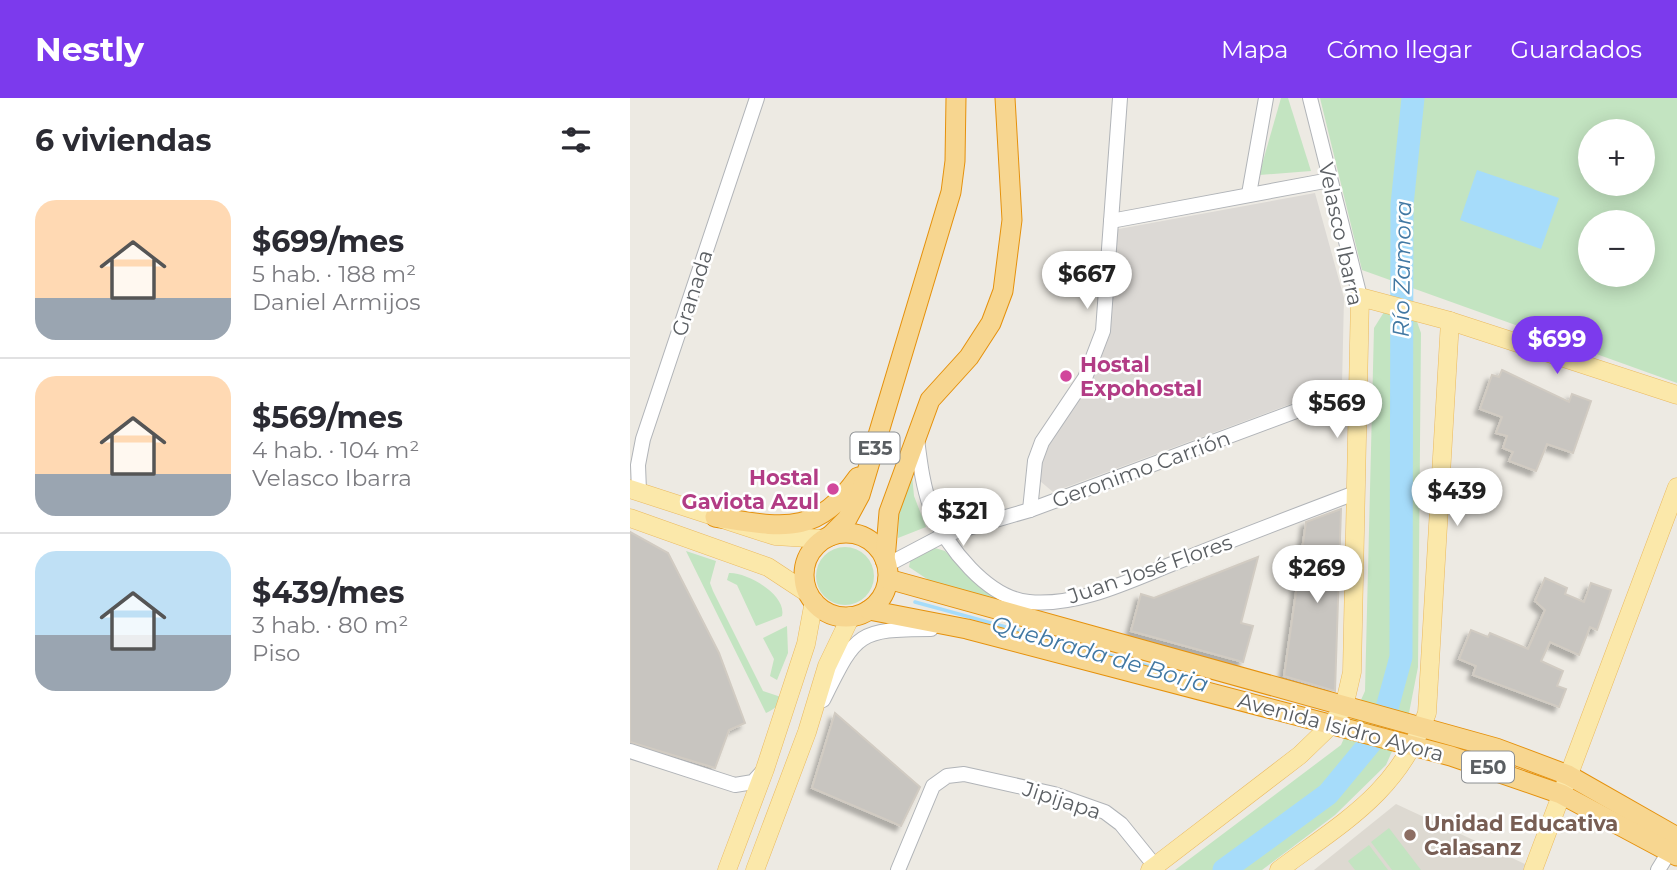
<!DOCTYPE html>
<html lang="es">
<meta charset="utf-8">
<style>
:root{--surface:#fff;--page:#f2f2f3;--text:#2b2b33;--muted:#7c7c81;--line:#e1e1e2;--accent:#7c3aed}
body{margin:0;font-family:Montserrat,sans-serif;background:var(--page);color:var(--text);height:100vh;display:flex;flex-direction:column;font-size:26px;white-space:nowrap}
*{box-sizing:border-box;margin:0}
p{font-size:23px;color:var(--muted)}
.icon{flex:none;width:38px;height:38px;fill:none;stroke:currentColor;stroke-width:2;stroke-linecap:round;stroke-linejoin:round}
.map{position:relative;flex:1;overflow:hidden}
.sheet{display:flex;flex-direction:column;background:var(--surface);width:630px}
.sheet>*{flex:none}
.controls{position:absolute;left:948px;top:21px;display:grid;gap:14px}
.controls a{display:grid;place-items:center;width:77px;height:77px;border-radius:50%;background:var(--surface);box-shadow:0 4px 18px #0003;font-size:35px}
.price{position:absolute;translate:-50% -60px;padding:0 16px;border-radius:24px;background:#fff;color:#222;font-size:23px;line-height:46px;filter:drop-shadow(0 2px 4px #0008)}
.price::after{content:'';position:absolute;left:50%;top:42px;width:21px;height:16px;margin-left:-10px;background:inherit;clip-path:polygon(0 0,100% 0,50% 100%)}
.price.on{background:var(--accent);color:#fff}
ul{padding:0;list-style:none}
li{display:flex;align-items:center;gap:21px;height:175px;padding:0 35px}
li+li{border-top:2px solid var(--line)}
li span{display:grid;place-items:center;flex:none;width:196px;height:140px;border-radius:21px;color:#555}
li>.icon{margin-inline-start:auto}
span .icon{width:84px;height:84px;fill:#fffc;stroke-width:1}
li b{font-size:30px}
h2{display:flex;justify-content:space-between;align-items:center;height:84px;padding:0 35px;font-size:30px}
header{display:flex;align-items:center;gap:42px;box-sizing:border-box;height:98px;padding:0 35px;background:var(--accent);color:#fff}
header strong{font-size:33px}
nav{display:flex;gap:38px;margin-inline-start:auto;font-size:24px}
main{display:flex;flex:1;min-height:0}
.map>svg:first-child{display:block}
</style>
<header>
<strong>Nestly</strong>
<nav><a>Mapa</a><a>Cómo llegar</a><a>Guardados</a></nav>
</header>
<main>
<section class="sheet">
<h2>6 viviendas<svg class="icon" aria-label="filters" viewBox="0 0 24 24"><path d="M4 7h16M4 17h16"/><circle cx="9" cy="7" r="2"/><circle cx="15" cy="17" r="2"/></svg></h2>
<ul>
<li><span style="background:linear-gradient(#ffd9b3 70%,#9aa5b1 0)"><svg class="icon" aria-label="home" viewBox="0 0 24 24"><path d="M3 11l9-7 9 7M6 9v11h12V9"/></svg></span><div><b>$699/mes</b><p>5 hab. · 188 m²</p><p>Daniel Armijos</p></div></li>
<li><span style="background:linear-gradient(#ffd9b3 70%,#9aa5b1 0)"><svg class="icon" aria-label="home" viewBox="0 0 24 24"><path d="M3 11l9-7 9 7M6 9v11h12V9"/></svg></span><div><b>$569/mes</b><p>4 hab. · 104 m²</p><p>Velasco Ibarra</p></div></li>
<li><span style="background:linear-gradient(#bfe0f5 60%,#9aa5b1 0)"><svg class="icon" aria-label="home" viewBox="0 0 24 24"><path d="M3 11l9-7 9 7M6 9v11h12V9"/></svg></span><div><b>$439/mes</b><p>3 hab. · 80 m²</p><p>Piso</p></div></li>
</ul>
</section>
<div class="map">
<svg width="1047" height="772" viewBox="0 0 1047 772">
<defs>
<filter id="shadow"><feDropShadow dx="-5" dy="5" stdDeviation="2" flood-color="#0004"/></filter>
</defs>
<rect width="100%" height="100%" fill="#edeae3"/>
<polygon fill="#dcd9d5" points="685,95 714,200 712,287 423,394 410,383 410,346 475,246 483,132"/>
<polygon fill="#ddd9d1" points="766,706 897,767 895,772 684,772"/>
<g fill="#c3e4c1" fill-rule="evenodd">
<polygon points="651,0 658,0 681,73 629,77"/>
<path d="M 690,0 L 1047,0 L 1047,285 L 732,172 ZM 961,33 L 1013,33 L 1013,86 L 961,86 ZM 961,124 L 1013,124 L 1013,177 L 961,177 Z"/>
<polygon points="754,214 785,218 791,235 788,569 779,615 756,667 705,717 632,772 545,772 711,647 735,593 744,230"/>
<polygon points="282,377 284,398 296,429 268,440 269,416"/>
<circle cx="215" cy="478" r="29"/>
<polygon points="305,450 315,453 354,493 376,505 303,485 279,469 281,459"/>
<path d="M 56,453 L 86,463 L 80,485 L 83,493 L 133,593 L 151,599 C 148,608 145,611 136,615 Z"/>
<path d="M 99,475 C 117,474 157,497 152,518 L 126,528 L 107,487 L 97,482 Z"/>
<polygon points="157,528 158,555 147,582 140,578 144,561 133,540"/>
<polygon points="759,730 791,772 762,772 741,744"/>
<polygon points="739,747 758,772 725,772 718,763"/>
</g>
<polygon fill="#a6dcfa" points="847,72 929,100 911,151 830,122"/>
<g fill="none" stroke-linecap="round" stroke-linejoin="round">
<polyline stroke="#a6dcfa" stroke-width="3.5" points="285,504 566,581"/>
<polyline stroke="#a6dcfa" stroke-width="23" points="594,772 698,696 751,632 771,559 772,107 783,0"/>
</g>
<g fill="#c8c5c0" stroke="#d1cbc2" stroke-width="2" filter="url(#shadow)">
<polygon points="872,272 939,304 942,296 961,303 943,355 917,346 906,373 879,363 883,354 873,350 877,338 866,335 872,319 850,311 862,277 869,279"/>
<polygon points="711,411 705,593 654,578 676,424"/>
<polygon points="0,434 38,455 89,555 115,625 99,632 85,670 0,644"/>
<polygon points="628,459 611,525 623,528 613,564 501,533 511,496 524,500"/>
<polygon points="915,480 937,490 935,496 954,504 961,485 981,492 967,532 960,529 949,557 920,544 911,563 933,573 927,588 936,591 929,609 843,577 846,568 829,561 841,532 858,539 860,535 898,551 915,512 905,503"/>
<polygon points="205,615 290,689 271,728 182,690"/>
</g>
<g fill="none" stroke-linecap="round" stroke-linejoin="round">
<g stroke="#b1b4b8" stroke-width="16">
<g id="minor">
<polyline points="680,0 730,199"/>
<polyline points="619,96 636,0"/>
<polyline points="481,123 700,82"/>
<path d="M 287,341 C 290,365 293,390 302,413 C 317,449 357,500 399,504 C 450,509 505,480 552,462 C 609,439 667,417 725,395"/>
<polyline points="9,393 8,367 13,341 127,0"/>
<polyline points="400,412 405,363 412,344 455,280 473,233 490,0"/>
<polyline points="257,467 314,437 400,412 728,290"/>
<path d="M 193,602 C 226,536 226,531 301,531"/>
<polyline points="0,653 105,687 123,684 134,672"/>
<polyline points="268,772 303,688 317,678 334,676 424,696 475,714 491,726 525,768"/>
<polyline points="1028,772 1044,746"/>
</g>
</g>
<g stroke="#eab95f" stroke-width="19">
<g id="major">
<polyline points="0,391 145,438 194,441"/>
<polyline points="0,420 138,469 179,496"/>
<polyline points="97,772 135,671 176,546 184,503"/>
<polyline points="125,772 177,634 197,568 221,518"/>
<polyline points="520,772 670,657 701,627 714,609 722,574 730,199 820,223 1047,297"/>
<path d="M 649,772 C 713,724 768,695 797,615 L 820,223"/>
<polyline points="903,772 1047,389"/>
</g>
</g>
<g stroke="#e5910c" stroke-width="21">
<g id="highway">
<path d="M 85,419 C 152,429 185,440 228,379"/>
<circle cx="216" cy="477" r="42"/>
<polyline points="200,438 217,421 230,397 321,94 325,63 326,0"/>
<polyline points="255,462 259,414 300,302 339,259 361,225 373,193 382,122 375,0"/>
<polyline points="258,481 866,650 938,677 1047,739"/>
<polyline points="239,512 337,531 821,658 931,696 1047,758"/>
</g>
</g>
<use href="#minor" stroke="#fff" stroke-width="14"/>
<use href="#major" stroke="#fbe8aa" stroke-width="18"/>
<use href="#highway" stroke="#f7d690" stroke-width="19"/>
</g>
<g fill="#d1479c" stroke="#fff" stroke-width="2.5">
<circle cx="436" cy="278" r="7"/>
<circle cx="203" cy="391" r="7"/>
</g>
<circle fill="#8d6e63" stroke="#fff" stroke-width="2.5" cx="780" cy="737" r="7"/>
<g text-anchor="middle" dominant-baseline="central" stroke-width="5" stroke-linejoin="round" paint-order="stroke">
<g fill="#fff" stroke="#8c8f92" stroke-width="2">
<rect x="220.5" y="334.5" width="49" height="31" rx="5"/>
<rect x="832" y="653.5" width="52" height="31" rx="5"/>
</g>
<g font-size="19" font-weight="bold" fill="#5b5f63">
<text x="245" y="350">E35</text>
<text x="858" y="669">E50</text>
</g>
<g font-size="21" fill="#5b5f63" stroke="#fff">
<text transform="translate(711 136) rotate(78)">Velasco Ibarra</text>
<text transform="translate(62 195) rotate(-72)">Granada</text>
<text transform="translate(511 371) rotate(-20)">Geronimo Carrión</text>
<text transform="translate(520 471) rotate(-19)">Juan José Flores</text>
<text transform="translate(711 629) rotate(15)">Avenida Isidro Ayora</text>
<text transform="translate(432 702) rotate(18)">Jipijapa</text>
</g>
<g font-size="21" font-weight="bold" fill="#b23c85" stroke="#fff" text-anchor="start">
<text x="450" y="266">Hostal<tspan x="450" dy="24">Expohostal</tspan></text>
<text x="189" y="379" text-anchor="end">Hostal<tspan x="189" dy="24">Gaviota Azul</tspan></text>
</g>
<g font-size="21" font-weight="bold" fill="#785e54" stroke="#fff" text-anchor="start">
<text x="794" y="725">Unidad Educativa<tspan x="794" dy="24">Calasanz</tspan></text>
</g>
<g font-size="23" font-style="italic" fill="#4178a3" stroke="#fff">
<text transform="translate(772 171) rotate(-89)">Río Zamora</text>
<text transform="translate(470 556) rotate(16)">Quebrada de Borja</text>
</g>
</g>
</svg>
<div class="controls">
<a>+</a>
<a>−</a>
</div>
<b class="price" style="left:457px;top:213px">$667</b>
<b class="price on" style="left:927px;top:278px">$699</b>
<b class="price" style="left:707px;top:342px">$569</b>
<b class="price" style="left:827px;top:430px">$439</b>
<b class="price" style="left:333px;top:450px">$321</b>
<b class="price" style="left:687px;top:507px">$269</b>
</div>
</main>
